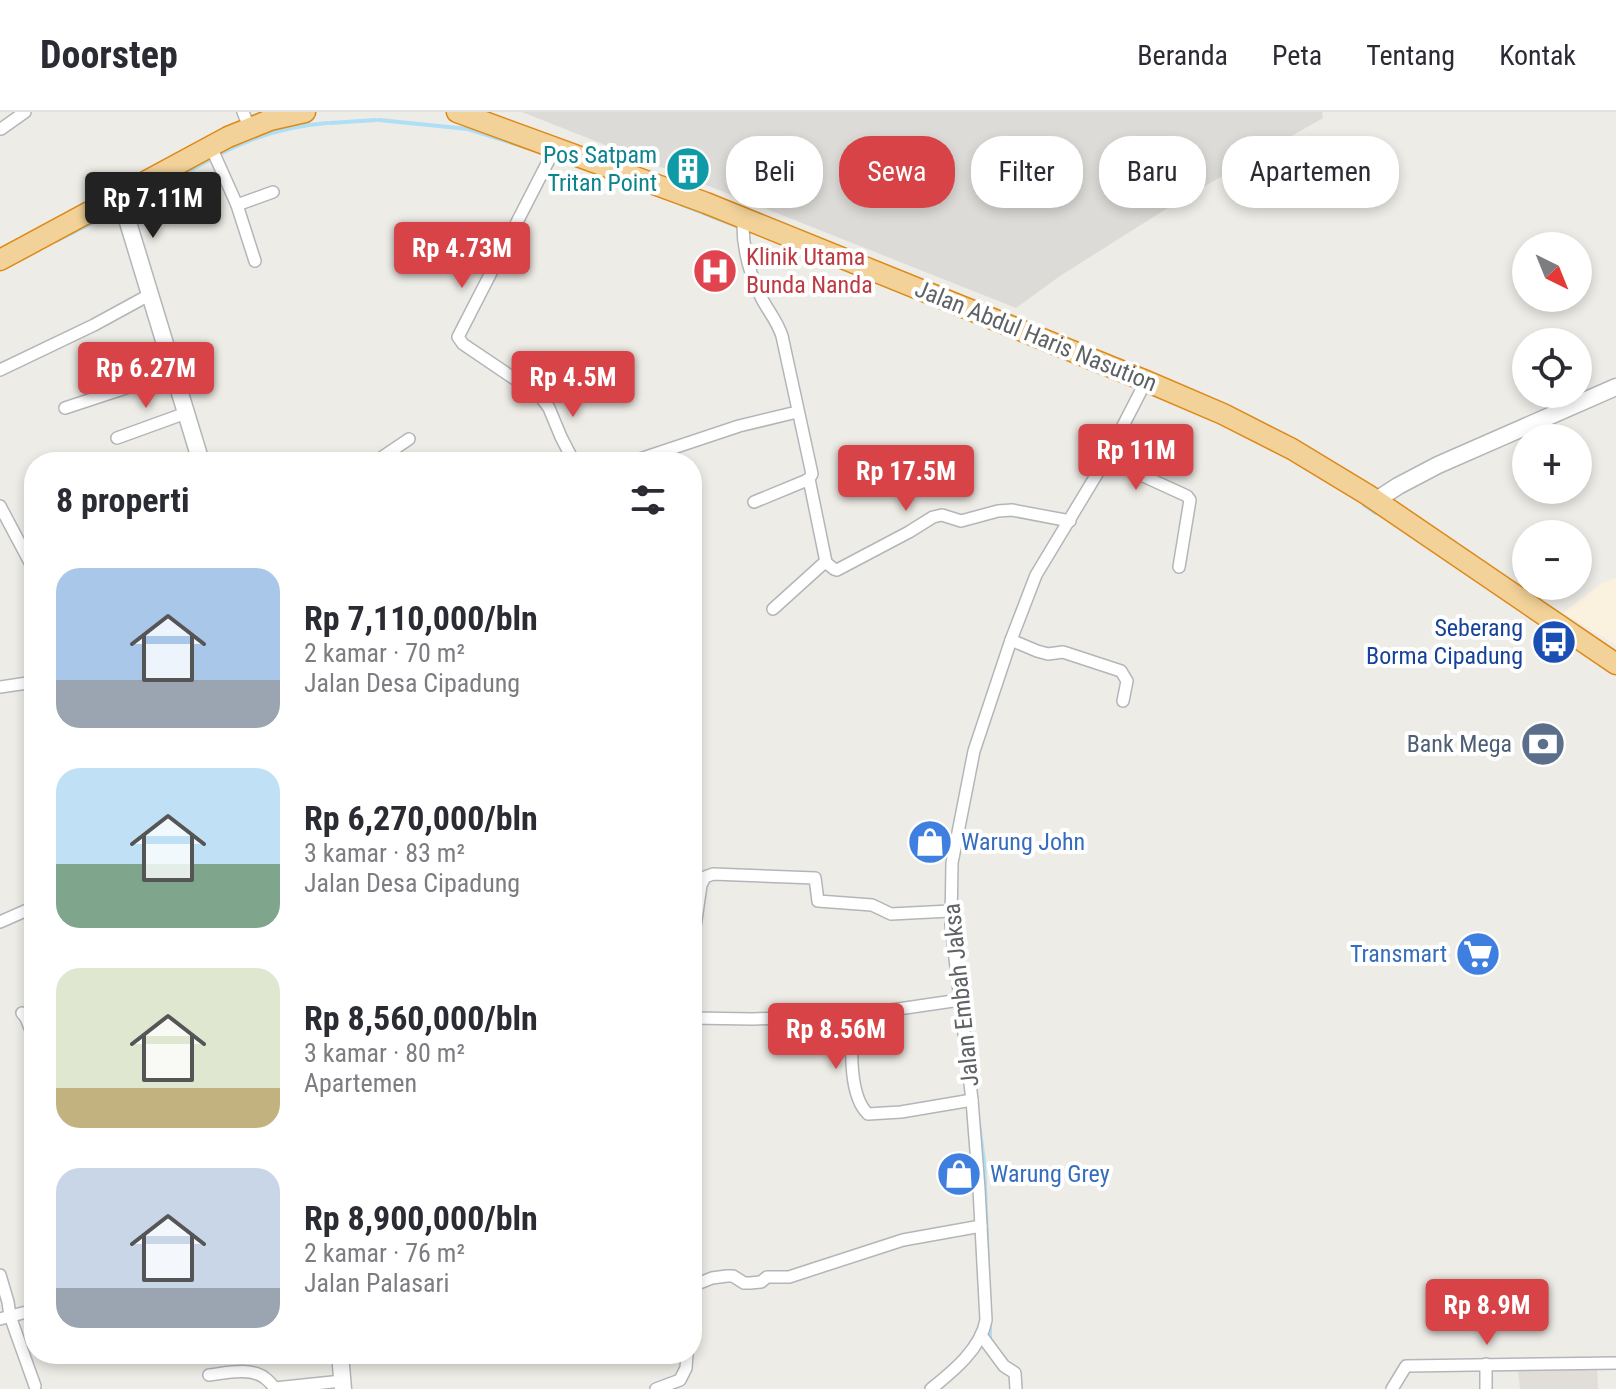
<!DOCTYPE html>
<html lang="id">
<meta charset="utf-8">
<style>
:root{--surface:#fff;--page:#f7f7f7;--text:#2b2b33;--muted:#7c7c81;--line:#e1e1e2;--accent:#d84348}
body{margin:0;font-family:"Roboto Condensed",sans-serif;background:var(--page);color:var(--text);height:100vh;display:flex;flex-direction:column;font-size:30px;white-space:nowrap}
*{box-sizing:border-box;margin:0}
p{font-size:26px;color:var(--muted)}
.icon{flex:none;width:44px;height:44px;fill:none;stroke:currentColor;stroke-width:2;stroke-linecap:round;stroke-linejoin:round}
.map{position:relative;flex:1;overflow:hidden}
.panel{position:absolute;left:24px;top:340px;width:678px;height:912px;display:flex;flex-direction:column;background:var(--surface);border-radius:32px;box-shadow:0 4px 12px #0003}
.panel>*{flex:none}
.top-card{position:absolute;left:726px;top:24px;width:760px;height:72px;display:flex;gap:16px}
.needle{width:52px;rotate:137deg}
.tools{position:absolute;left:1512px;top:120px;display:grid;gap:16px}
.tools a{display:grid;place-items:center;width:80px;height:80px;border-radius:50%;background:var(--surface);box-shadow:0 4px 12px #0003;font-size:40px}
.price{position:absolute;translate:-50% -68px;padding:0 18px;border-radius:8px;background:var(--accent);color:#fff;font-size:26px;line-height:52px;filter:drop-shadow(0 2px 4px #0008)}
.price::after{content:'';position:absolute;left:50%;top:48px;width:24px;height:18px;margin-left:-12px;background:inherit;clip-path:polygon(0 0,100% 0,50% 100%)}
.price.active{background:#222;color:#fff}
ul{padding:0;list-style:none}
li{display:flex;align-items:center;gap:24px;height:200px;padding:0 32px}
li span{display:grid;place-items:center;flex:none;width:224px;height:160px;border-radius:24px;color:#555}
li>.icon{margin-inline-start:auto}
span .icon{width:96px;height:96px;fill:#fffc;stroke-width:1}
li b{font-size:34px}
h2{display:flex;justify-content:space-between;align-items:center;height:96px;padding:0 32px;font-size:34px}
.chip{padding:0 28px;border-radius:32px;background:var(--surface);box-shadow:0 4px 12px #0003;font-size:28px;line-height:72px}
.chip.active{background:var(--accent);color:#fff}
header{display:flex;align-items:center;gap:48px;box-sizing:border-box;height:112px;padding:0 40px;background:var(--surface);border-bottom:2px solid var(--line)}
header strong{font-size:38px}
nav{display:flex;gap:44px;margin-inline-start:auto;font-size:28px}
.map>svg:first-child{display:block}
</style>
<header>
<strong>Doorstep</strong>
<nav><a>Beranda</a><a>Peta</a><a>Tentang</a><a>Kontak</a></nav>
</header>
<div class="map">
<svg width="1616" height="1277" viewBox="0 0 1616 1277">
<rect width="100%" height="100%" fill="#eeece6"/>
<polygon fill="#fbf1df" points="1616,466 1616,533 1563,501 1602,471"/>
<polygon fill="#dddbd8" points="522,0 1322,0 1323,6 1174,92 1060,164 1016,196"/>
<polygon fill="#e1ddd8" points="1518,1257 1597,1258 1598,1277 1520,1277"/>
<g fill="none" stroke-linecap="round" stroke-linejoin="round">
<g stroke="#aedff6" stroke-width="4">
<polyline points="379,8 468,17 528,36"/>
<polyline points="330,11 376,8"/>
<path d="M 216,44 C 251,25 288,14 327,11"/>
<polyline points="680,92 741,116"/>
<polyline points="126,93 213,46"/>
<polyline points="56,129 120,97"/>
<polyline points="1364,393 1376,401"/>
<polyline points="979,1012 984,1049 988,1151"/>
<polyline points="990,1212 990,1231"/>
</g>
<g stroke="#b3b6b9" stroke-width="14">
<g id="street">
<polyline points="243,0 249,15"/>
<polyline points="1,17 25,0"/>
<polyline points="211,35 237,93 255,149"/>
<polyline points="555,36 458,225 463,232 540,284 549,296 561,325 574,350"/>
<polyline points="237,93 273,80"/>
<path d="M 743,107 C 742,135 750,164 763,189 C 770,201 778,211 782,224 L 812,362 L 809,367 L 805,369 L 754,390"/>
<polyline points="0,258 94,213 149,183"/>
<polyline points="65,296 174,260"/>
<polyline points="117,326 186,301"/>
<polyline points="1106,347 1187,384 1190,388 1179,455"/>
<polyline points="375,350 409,327"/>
<polyline points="631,350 739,314 797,300"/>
<polyline points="809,367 826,450"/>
<polyline points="0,394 34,458"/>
<polyline points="773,497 825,450 834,457 837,458 909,420 933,405 942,403 961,409 998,399 1012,398 1070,409"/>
<polyline points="1011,528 1037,539 1048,542 1063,540 1121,559 1127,569 1123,589"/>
<polyline points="0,575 34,570"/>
<polyline points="0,810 34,795"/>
<polyline points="692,836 701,773 705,765 713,762 815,766 818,789 872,793 891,802 950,799"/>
<polyline points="22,901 26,906 34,926"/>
<path d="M 868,901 L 865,907 L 854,916 C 850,939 850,985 868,1002 L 901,1000 L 972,988"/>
<polyline points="692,906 753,907 807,905 830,907 960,888"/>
<polyline points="0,1163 8,1190 10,1204 35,1274"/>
<polyline points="692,1174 712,1166 727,1164 733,1164 744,1171 750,1171 761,1170 767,1165 789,1165 903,1128 981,1114"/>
<polyline points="0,1207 34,1198"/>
<polyline points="981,1223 1004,1254 1015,1261 1016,1277"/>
<polyline points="1486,1252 1486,1277"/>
<path d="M 209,1263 C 226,1261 251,1255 265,1266 C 269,1269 272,1273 275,1276 L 342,1269"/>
<polyline points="656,1277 680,1268 686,1256 687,1242"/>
<path d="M 931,1277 C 952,1260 981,1237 986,1208 L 979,1077 L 972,988 L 951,813 L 952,751 L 974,639 L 1011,528 L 1036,463 L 1106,347 L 1146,269"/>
<polyline points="1392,1277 1406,1254 1616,1251"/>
</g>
</g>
<g stroke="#b2b6b9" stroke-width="19">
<g id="secondary">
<polyline points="120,84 201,350"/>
<polyline points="1375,389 1398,374 1438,353 1616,275"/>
<polyline points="340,1242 343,1277"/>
</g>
</g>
<g stroke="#dd8917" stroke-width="23">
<g id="highway">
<polyline points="457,0 706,91 1146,269 1223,302 1292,337 1368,383 1616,552"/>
<polyline points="0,148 228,25 270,8 305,0"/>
</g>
</g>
<use href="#street" stroke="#fff" stroke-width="11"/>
<use href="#secondary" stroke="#fff" stroke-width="16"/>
<use href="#highway" stroke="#f2d299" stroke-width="20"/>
</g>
<defs>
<g id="building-disc" transform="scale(2.3)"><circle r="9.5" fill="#0f9aa8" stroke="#fff"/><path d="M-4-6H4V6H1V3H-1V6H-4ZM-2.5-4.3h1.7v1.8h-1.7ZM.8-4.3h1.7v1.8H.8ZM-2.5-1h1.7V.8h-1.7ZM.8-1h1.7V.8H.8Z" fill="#fff"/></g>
<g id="hospital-disc" transform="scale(2.3)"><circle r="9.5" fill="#e0444e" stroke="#fff"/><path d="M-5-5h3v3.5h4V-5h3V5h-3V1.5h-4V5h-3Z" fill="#fff"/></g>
<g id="bus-disc" transform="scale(2.3)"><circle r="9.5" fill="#1a4fb4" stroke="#fff"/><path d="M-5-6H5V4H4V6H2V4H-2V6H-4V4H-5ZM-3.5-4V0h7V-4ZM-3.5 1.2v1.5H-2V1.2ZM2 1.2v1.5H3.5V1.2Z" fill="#fff"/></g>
<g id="bank-disc" transform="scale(2.3)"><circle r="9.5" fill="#5c6f8a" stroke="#fff"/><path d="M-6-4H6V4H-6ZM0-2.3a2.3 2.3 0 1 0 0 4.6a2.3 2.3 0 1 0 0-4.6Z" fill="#fff"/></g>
<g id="shop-disc" transform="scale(2.3)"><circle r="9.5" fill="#3f7fe0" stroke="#fff"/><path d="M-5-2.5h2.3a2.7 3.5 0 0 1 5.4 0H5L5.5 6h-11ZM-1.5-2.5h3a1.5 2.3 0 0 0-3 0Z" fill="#fff"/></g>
<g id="supermarket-disc" transform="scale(2.3)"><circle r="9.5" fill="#3f7fe0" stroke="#fff"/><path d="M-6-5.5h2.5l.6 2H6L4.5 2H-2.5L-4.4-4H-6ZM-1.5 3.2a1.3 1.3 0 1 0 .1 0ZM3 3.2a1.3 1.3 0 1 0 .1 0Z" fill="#fff"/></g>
</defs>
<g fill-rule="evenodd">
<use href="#building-disc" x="688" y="57"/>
<use href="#hospital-disc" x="715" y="159"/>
<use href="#bus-disc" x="1554" y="530"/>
<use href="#bank-disc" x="1543" y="632"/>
<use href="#shop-disc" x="930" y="730"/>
<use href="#supermarket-disc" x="1478" y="842"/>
<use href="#shop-disc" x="959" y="1062"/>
</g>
<g text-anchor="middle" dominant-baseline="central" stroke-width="8" stroke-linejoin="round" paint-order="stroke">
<g font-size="24" fill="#0d838f" stroke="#fff" text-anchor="end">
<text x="657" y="43">Pos Satpam<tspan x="657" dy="28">Tritan Point</tspan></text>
</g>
<g font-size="24" fill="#be3a42" stroke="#fff" text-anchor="start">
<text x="746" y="145">Klinik Utama<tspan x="746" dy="28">Bunda Nanda</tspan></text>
</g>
<g font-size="24" fill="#5e6265" stroke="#fff">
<text transform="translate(1036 224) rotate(22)">Jalan Abdul Haris Nasution</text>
<text transform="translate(961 883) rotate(-96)">Jalan Embah Jaksa</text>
</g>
<g font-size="24" fill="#164399" stroke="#fff" text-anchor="end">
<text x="1523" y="516">Seberang<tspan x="1523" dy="28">Borma Cipadung</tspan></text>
</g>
<g font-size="24" fill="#4e5e75" stroke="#fff" text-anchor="end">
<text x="1512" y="632">Bank Mega</text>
</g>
<g font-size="24" fill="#366cbe" stroke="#fff" text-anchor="start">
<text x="961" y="730">Warung John</text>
<text x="1447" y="842" text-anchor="end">Transmart</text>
<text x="990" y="1062">Warung Grey</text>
</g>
</g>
</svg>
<div class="tools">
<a><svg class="needle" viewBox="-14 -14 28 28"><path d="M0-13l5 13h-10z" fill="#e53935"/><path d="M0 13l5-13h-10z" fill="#7c7c81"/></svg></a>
<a><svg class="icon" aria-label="locate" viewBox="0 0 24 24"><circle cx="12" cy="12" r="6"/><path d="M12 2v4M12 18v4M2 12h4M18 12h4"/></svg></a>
<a>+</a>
<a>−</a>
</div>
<b class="price active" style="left:153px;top:128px">Rp 7.11M</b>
<b class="price" style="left:462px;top:178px">Rp 4.73M</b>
<b class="price" style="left:146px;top:298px">Rp 6.27M</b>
<b class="price" style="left:573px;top:307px">Rp 4.5M</b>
<b class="price" style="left:1136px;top:380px">Rp 11M</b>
<b class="price" style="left:906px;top:401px">Rp 17.5M</b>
<b class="price" style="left:836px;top:959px">Rp 8.56M</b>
<b class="price" style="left:1487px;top:1235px">Rp 8.9M</b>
<div class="top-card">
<a class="chip">Beli</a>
<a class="chip active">Sewa</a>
<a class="chip">Filter</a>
<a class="chip">Baru</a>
<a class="chip">Apartemen</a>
</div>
<section class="panel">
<h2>8 properti<svg class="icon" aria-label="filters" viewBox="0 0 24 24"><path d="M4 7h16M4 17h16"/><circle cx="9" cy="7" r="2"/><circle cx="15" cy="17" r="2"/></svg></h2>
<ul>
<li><span style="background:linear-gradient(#a9c7e8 70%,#9aa5b1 0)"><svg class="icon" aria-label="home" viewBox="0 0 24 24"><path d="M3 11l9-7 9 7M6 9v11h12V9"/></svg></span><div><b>Rp 7,110,000/bln</b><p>2 kamar · 70 m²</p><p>Jalan Desa Cipadung</p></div></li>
<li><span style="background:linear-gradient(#bfe0f5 60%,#7fa58c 0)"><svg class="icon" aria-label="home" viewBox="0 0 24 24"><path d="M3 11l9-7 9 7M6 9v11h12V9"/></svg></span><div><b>Rp 6,270,000/bln</b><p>3 kamar · 83 m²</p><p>Jalan Desa Cipadung</p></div></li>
<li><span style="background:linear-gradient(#dfe7d0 75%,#c2b280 0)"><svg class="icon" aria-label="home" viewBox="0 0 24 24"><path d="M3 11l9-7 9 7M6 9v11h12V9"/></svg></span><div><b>Rp 8,560,000/bln</b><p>3 kamar · 80 m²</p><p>Apartemen</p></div></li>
<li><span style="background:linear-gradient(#c9d6e8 75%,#9aa5b1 0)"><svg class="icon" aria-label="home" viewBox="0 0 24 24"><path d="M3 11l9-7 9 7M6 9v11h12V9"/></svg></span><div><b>Rp 8,900,000/bln</b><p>2 kamar · 76 m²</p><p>Jalan Palasari</p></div></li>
</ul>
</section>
</div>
